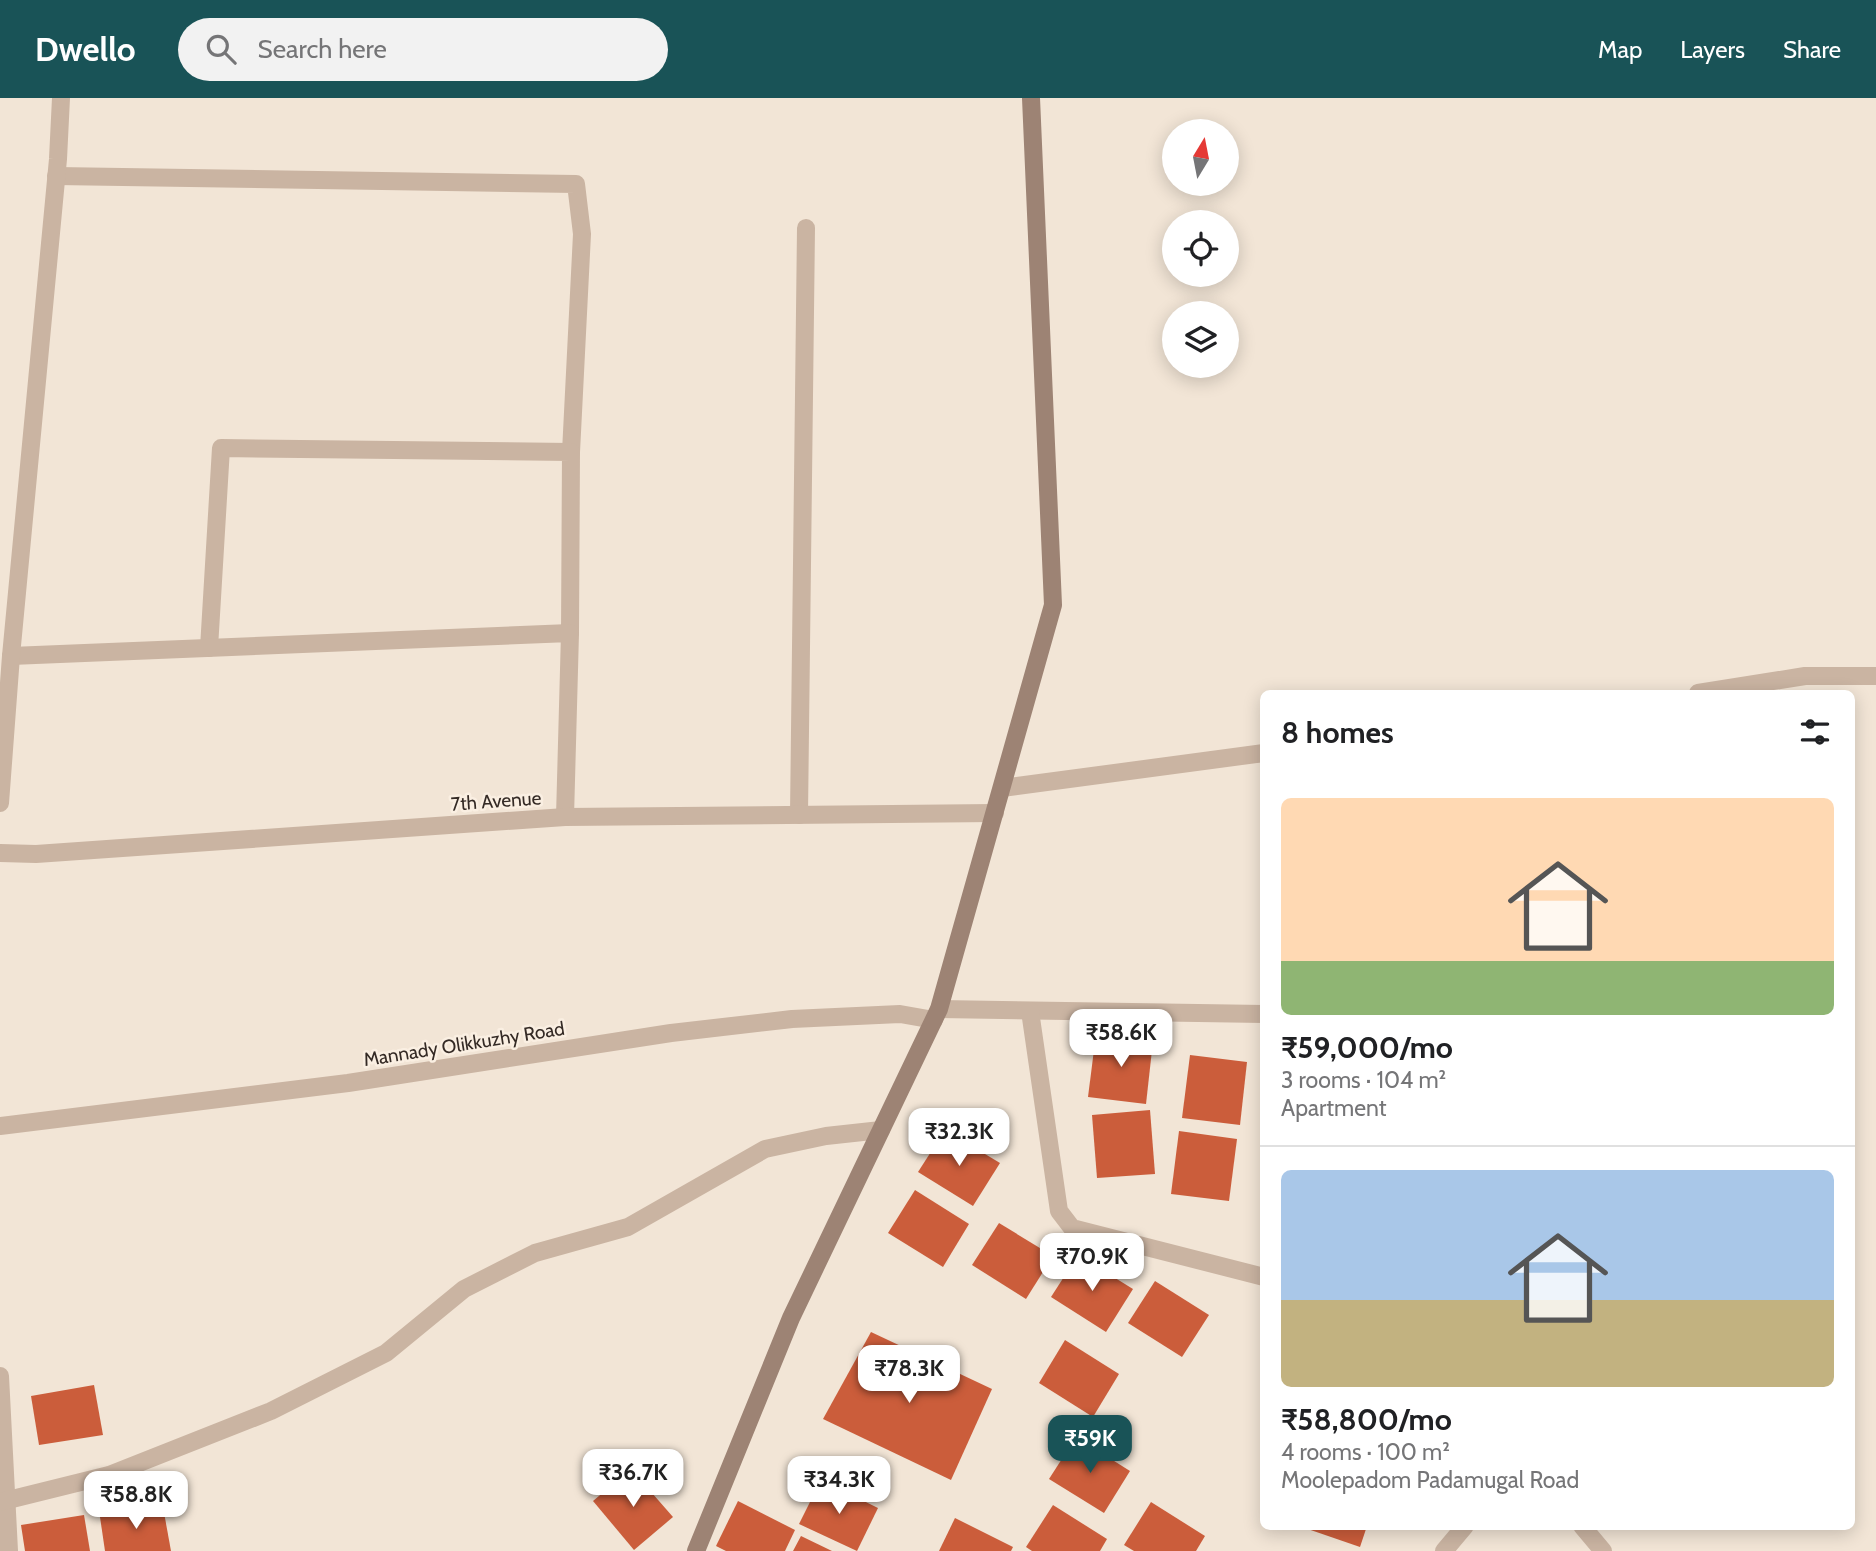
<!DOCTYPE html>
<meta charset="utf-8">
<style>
:root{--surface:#fff;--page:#f2f2f2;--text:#202124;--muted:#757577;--line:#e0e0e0;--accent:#195357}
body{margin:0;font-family:Cabin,sans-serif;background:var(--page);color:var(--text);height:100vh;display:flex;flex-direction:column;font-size:26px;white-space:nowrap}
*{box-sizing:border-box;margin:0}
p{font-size:23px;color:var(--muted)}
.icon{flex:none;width:38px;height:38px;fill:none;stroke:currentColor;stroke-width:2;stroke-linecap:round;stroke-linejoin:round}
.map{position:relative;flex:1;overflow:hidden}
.details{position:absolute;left:1260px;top:592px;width:595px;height:840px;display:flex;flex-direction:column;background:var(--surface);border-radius:10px;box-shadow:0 4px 18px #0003}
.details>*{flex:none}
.needle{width:46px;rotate:10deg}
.buttons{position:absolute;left:1162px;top:21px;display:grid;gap:14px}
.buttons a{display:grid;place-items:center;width:77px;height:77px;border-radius:50%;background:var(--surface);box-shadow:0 4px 18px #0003;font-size:35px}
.price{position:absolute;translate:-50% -60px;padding:0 16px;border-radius:14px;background:#fff;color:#222;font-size:23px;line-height:46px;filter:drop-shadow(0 2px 4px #0008)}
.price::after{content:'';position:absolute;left:50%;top:42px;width:21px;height:16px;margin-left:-10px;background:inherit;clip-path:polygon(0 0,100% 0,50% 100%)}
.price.active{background:var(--accent);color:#fff}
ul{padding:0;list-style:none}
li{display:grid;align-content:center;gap:14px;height:371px;padding:0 21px}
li+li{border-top:2px solid var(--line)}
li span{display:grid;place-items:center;height:217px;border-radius:10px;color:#555}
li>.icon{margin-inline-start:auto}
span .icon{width:126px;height:126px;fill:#fffc;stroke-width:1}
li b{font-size:30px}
h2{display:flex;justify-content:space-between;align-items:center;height:84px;padding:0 21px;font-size:30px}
header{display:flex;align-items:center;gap:42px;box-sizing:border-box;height:98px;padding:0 35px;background:var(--accent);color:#fff}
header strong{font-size:33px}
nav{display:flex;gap:38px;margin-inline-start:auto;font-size:24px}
.search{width:490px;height:63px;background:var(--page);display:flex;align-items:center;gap:18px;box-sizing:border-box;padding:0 24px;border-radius:38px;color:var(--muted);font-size:26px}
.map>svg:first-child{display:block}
</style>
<header>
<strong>Dwello</strong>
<div class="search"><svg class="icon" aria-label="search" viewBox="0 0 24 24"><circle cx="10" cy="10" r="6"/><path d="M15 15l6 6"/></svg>Search here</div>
<nav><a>Map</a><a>Layers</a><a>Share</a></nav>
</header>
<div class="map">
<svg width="1876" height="1453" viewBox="0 0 1876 1453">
<rect width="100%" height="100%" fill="#f2e5d6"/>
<g fill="#cb5d3b">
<polygon points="1096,936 1153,943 1146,1006 1088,999"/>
<polygon points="1190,957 1247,964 1240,1027 1182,1020"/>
<polygon points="1150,1012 1155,1076 1097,1080 1092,1017"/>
<polygon points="945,1032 1000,1065 973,1108 918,1074"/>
<polygon points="1179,1033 1237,1041 1229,1103 1171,1096"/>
<polygon points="915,1092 969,1126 943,1169 888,1135"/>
<polygon points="999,1125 1053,1158 1026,1201 972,1167"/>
<polygon points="1078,1157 1133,1191 1106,1234 1051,1199"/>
<polygon points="1155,1183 1209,1217 1182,1259 1128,1225"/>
<polygon points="871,1234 992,1291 951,1382 823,1321"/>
<polygon points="1065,1242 1119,1276 1093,1319 1039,1285"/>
<polygon points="94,1287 103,1337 39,1347 31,1298"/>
<polygon points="1076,1339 1130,1373 1104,1415 1049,1381"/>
<polygon points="631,1371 673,1419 634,1452 593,1403"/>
<polygon points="821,1382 878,1410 857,1453 799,1426"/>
<polygon points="738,1403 795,1432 785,1453 726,1453 716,1448"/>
<polygon points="1151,1404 1205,1438 1196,1453 1134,1453 1124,1447"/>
<polygon points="1053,1407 1107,1441 1100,1453 1032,1453 1026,1449"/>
<polygon points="163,1409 171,1453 105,1453 100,1419"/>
<polygon points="84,1417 90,1453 25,1453 21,1427"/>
<polygon points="955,1420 1013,1449 1011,1453 939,1453"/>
<polygon points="1299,1428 1367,1428 1360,1449"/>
<polygon points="801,1438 832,1453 793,1453"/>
</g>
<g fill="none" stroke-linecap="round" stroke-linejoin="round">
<g stroke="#cab4a2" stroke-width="18">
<polyline points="56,78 576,86 582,136 571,354"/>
<polyline points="209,550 221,350 571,354 570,535"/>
<polyline points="11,558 570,535 565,719"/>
<polyline points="1698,595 1805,578 1876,578"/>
<polyline points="1002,690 1264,655"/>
<polyline points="0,705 11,558 58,61 61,0"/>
<polyline points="799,717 806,130"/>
<polyline points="0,755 36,756 565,719 995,715"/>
<polyline points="939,911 1264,916"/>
<polyline points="1030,913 1059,1113 1072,1130 1264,1179"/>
<polyline points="0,1028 348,985 671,935 792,921 900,916 934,922"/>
<polyline points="0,1278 9,1453"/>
<polyline points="0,1404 109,1377 271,1313 386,1255 464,1191 535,1155 628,1129 765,1051 826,1038 881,1032"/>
<polyline points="1582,1428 1603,1453"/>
<polyline points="1444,1453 1465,1428"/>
</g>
<polyline stroke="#9d8374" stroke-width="18" points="696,1453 791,1220 939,911 1053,507 1031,0"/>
</g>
<g text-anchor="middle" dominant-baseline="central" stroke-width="5" stroke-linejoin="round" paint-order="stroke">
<g font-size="19" fill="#342a25" stroke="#faefe2">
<text transform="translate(496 703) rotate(-4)">7th Avenue</text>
<text transform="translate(464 946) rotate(-9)">Mannady Olikkuzhy Road</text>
</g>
</g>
</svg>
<div class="buttons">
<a><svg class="needle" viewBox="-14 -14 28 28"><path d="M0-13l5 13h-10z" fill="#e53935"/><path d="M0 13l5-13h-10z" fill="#757577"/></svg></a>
<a><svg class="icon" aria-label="locate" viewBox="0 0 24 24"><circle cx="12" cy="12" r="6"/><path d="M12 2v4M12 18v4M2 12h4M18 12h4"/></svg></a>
<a><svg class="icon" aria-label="layers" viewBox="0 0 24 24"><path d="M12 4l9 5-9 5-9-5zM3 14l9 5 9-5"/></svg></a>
</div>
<b class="price" style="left:1121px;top:971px">₹58.6K</b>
<b class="price" style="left:959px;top:1070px">₹32.3K</b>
<b class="price" style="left:1092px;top:1195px">₹70.9K</b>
<b class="price" style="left:909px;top:1307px">₹78.3K</b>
<b class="price active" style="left:1090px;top:1377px">₹59K</b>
<b class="price" style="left:633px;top:1411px">₹36.7K</b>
<b class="price" style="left:839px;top:1418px">₹34.3K</b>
<b class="price" style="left:136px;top:1433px">₹58.8K</b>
<section class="details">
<h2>8 homes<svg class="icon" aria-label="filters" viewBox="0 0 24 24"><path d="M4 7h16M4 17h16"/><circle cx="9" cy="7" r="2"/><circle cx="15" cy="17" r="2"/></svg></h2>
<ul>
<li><span style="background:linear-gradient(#ffd9b3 75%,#8fb573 0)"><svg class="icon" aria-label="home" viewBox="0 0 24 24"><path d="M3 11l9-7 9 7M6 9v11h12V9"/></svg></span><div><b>₹59,000/mo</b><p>3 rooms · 104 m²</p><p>Apartment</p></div></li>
<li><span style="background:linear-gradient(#a9c7e8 60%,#c2b280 0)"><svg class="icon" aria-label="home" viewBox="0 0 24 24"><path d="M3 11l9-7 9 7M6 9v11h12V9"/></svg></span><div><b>₹58,800/mo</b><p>4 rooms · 100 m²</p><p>Moolepadom Padamugal Road</p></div></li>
</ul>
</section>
</div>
